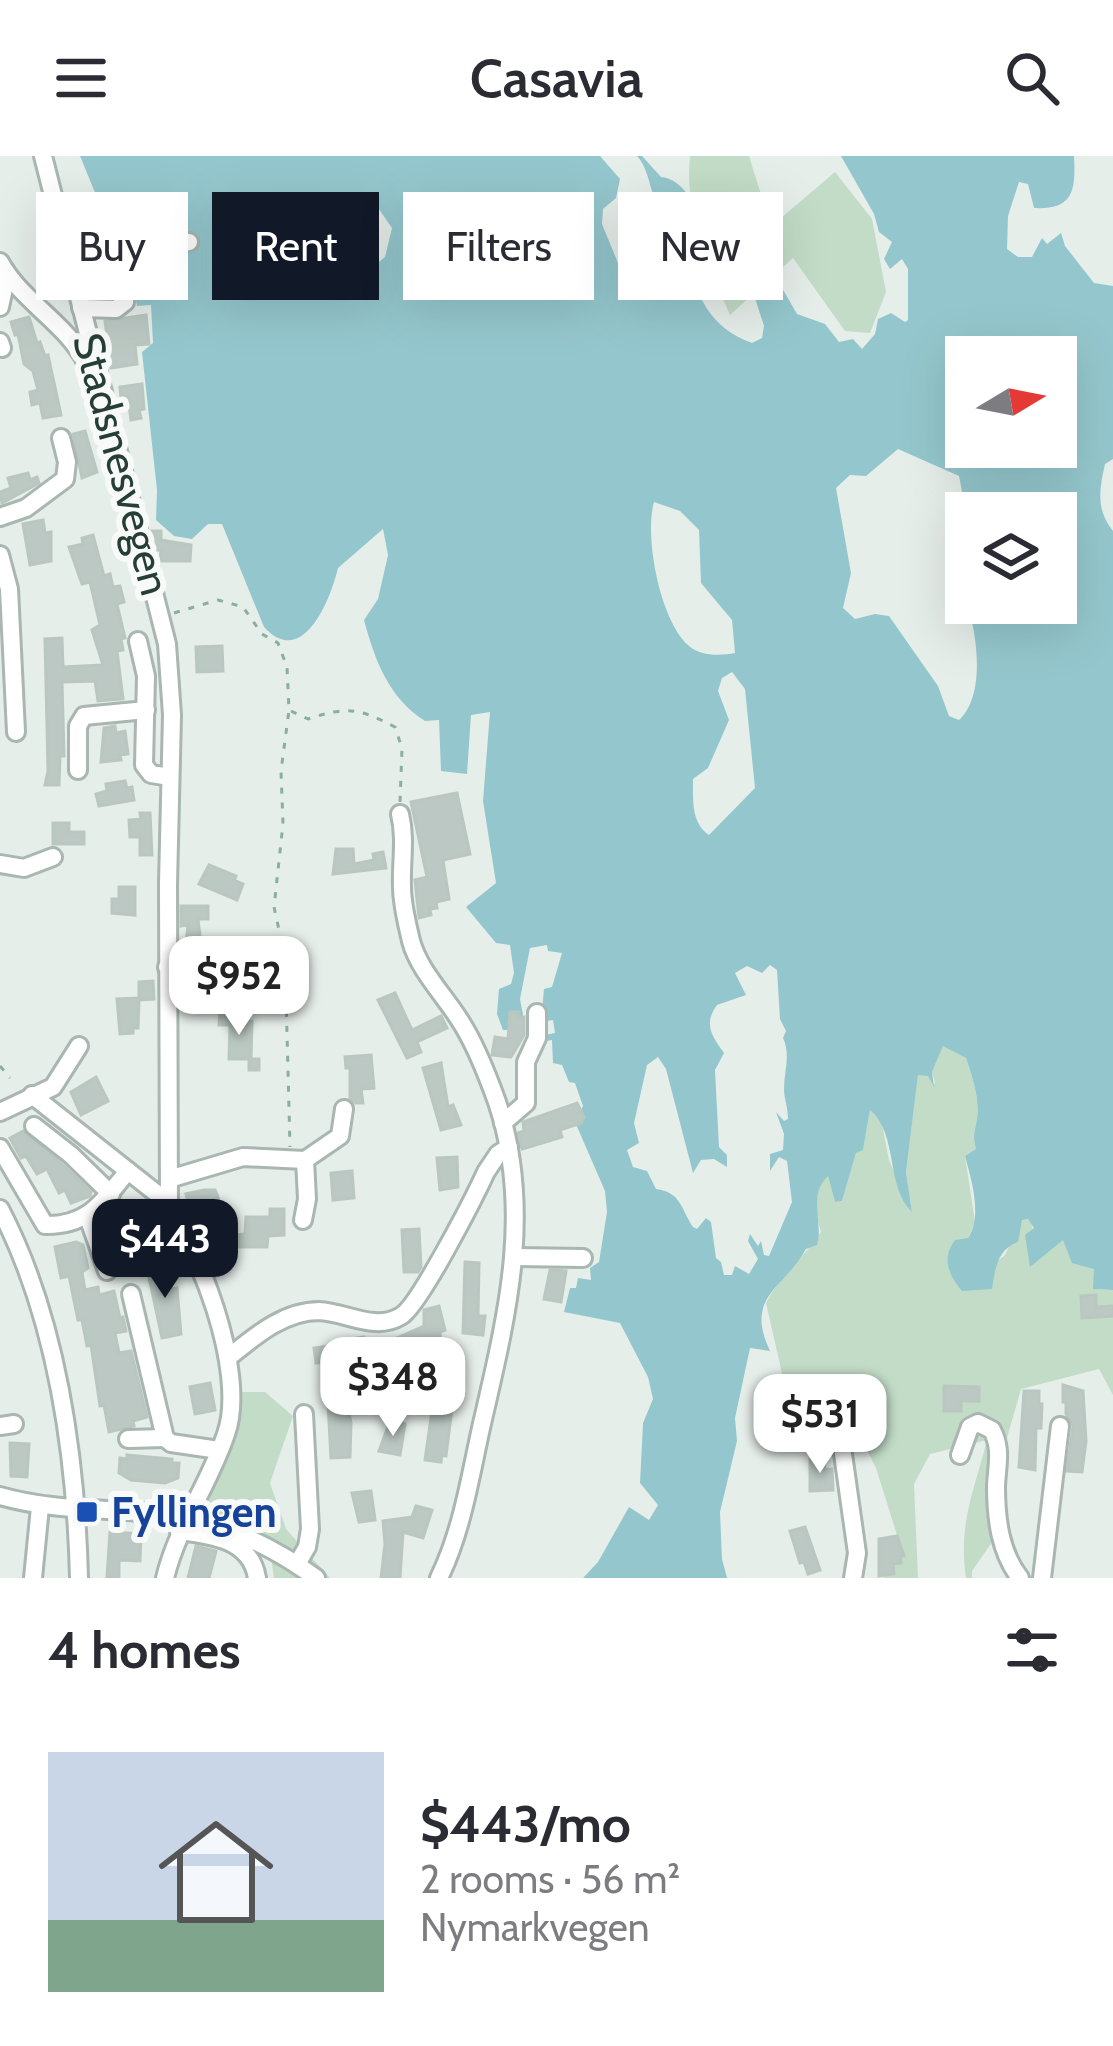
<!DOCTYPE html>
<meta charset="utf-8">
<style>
:root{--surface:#fff;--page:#f7f7f7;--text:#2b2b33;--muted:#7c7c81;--line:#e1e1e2;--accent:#111827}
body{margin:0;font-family:Cabin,sans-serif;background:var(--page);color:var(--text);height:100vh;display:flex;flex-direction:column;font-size:45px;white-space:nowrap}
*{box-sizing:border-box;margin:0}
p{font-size:39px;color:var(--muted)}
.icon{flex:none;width:66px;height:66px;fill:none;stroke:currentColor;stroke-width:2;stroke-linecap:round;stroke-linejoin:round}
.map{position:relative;height:1422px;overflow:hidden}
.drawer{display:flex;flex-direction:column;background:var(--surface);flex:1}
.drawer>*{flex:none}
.top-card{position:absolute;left:36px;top:36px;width:1041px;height:108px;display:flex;gap:24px}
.needle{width:78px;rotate:80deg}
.tools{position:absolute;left:945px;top:180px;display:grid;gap:24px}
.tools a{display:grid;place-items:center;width:132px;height:132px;border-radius:0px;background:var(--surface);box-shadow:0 12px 48px #0002;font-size:60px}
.price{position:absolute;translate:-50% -102px;padding:0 27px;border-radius:24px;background:#fff;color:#222;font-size:39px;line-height:78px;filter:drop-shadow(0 3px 6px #0008)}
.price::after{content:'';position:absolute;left:50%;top:72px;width:36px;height:27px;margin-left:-18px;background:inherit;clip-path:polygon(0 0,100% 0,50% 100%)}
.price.on{background:var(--accent);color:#fff}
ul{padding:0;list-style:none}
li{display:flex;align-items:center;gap:36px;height:300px;padding:0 48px}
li+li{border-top:3px solid var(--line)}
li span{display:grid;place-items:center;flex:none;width:336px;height:240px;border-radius:0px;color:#555}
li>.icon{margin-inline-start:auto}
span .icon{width:144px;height:144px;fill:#fffc;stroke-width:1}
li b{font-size:51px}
h2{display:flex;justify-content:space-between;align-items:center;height:144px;padding:0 48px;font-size:51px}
.chip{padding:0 42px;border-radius:0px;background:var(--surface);box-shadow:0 12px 48px #0002;font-size:42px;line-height:108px}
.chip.on{background:var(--accent);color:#fff}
header{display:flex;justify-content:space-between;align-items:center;height:156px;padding:0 48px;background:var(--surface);font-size:54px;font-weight:600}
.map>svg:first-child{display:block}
</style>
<header><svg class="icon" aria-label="menu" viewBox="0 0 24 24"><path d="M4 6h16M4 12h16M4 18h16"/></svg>Casavia<svg class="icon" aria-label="search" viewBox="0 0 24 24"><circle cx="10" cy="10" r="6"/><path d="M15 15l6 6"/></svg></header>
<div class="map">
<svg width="1113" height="1422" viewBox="0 0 1113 1422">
<rect width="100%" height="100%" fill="#e6eeea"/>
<g fill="#c2dcc7">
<path d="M 690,0 L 749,0 L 767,58 L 781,62 L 835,16 L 872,63 L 886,136 L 870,177 L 845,175 L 793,102 L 730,159 C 708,109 684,56 690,0 Z"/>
<path d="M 943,889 L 966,902 C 972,920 980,943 977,963 C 975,976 972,979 976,993 L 965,1000 L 975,1066 L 968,1082 L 993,1123 L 993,1108 L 1005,1099 L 1022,1063 L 1031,1064 L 1033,1075 L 1063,1083 L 1094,1113 L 1094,1133 L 1113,1134 L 1113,1239 L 1099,1213 L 1021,1233 L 1001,1303 L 997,1379 L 972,1415 L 972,1422 L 966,1422 C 958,1368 974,1335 987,1284 L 930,1298 L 914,1328 L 918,1422 L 884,1422 L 897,1379 L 876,1312 L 862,1284 L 861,1232 L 848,1235 L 831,1230 L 789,1248 L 766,1147 C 782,1117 803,1103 821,1076 C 815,1056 813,1034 828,1019 L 835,1046 L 842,1045 L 856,997 L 863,993 L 870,953 L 882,968 L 889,1004 L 912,1056 L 906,1016 L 918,918 L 928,920 L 933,929 L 935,927 L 932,916 Z"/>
<polygon points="231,1236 265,1236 293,1260 270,1327 286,1373 330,1422 274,1422 270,1395 201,1367 214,1330"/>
</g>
<path fill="#94c7cd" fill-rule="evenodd" d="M 80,0 L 600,0 L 620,23 L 616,42 L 603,53 L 602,68 L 620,112 L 627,114 C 665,100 661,69 652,35 C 648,22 646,10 637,0 L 642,0 L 661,21 C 682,23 699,49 696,71 L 680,80 C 694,127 701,169 752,187 L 762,182 L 764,170 L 753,136 L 778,125 L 797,158 L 825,168 L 839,186 L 853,183 L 862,193 L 875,178 L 878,163 L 891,157 L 905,166 L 908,164 L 908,113 L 902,103 L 890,113 L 884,103 L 892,86 L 879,76 L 874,58 L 841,0 L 1074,0 C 1076,35 1073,54 1034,52 L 1028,28 L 1019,26 L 1008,60 L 1007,93 L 1018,101 L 1032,101 L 1042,82 L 1047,88 L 1061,77 L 1065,90 L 1094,127 L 1113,130 L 1113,303 L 1105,308 C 1099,334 1096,354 1113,375 L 1113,1134 L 1093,1133 L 1094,1113 L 1072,1107 L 1063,1084 L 1030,1111 L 1025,1079 L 1034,1072 L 1028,1063 L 1022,1064 L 1018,1086 C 997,1093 995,1114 992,1133 L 962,1135 C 949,1120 941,1102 955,1084 L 968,1082 C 983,1060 971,1023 965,1000 L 976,993 C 972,979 975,976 977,963 C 980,943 972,920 966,902 L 943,890 L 932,916 L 934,931 L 928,920 L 918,919 L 906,1016 L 912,1056 C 885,1030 899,979 870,954 L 863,994 L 856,997 L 842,1045 L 835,1046 L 828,1020 C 807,1040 824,1066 817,1089 L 806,1093 C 784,1133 744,1140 770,1195 L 750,1192 L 735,1262 L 737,1285 L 720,1356 L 722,1403 L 727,1422 L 583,1422 L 598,1406 L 629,1351 L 649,1364 L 658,1349 L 640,1327 L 643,1267 L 653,1243 L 648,1221 L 620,1167 L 564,1156 L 570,1132 L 576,1132 L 578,1122 L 591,1124 L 590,1112 L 599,1106 L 607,1056 L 605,1035 L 575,966 L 583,950 L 575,927 L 569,926 L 562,909 L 553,907 L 552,884 L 539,886 L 540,880 L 555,877 L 553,864 L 541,866 L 544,833 L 552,831 L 562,797 L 548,795 L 547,789 L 530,792 L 520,843 L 523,859 L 509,874 L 503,874 L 497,858 L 499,833 L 511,828 L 514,817 L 510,789 L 496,787 L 466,751 L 496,727 L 483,645 L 490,556 L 471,559 L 467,618 L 441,615 L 439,564 L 425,565 C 389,542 375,505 364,464 L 378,443 L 388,399 L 383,373 L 338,412 C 331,442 303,514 264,471 L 222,368 L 208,368 L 192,383 L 174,380 L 156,364 L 157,334 L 142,196 L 153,187 L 151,149 L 137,150 L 128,105 L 151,96 L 197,90 L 194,80 L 125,84 L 112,78 ZM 374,46 L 392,72 L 385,101 L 374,110 L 367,104 L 371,48 ZM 966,201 L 1056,201 L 1056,291 L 966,291 ZM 898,293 L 959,320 L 966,357 L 1004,357 L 1003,347 L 1007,344 L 1015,357 L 1056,357 L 1056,447 L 967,447 C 977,478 986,539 959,564 L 949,560 L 938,530 L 889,460 L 875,458 L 855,463 L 843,452 L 851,417 L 836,332 L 850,319 L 866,320 ZM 654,346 L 680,355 L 699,374 L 701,427 L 732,464 L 735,497 C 720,500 700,500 689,490 C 660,465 644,381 654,346 ZM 732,516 L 745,533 L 755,632 L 709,679 C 691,667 693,643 693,623 L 708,612 L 729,564 L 718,535 L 722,522 ZM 770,809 L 777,814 L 780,863 L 786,875 L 783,882 C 791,899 784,915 784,933 C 784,942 788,952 788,963 L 784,965 L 776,956 L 784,978 L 783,994 L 770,998 L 770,1015 L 779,1001 L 787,1005 L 792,1046 L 769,1100 L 764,1099 L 761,1085 L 758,1090 L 750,1078 L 748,1085 L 758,1103 L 749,1118 L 735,1110 L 732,1119 L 724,1119 L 721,1106 L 716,1102 L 711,1066 L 706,1062 L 697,1073 L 693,1071 C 681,1053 681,1036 656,1033 L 647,1015 L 633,1011 L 627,994 L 639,987 L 634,967 L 647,909 L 658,901 L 666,913 L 693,1017 L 701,1004 L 714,1003 L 727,1011 L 727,999 L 719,991 L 715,914 L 724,897 C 712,880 703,868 717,849 L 746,839 L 735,817 L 747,810 L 762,817 Z"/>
<g fill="#bcc8c3" stroke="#b9c7c0" stroke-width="3">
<polygon points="108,83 113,95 112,140 95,140 85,90"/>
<polygon points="146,159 149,188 135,189 137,208 111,212 105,165"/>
<polygon points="29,161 37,187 40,186 45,200 48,199 61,259 43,262 40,247 32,249 30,236 38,234 33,215 24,208 18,178 15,179 11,166"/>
<polygon points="142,228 144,253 139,254 141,262 131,264 128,241 121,242 120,231"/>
<polygon points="85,275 97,316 82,322 73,278"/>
<polygon points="28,317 30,324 37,321 39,327 2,347 0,336 11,332 8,322"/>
<polygon points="43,364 45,377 51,376 51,405 30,409 23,368"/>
<polygon points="151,375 161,375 161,384 191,389 190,405 160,405 161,394 156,394"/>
<polygon points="93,379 104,420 110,418 113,431 120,430 124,446 117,448 125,482 121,483 123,494 117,495 123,543 98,545 95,525 62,526 64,600 60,600 59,629 45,629 48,615 45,483 62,482 63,511 103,509 92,474 100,469 90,426 82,428 69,391 83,388 82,382"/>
<polygon points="222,490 223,515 197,516 196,491"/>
<polygon points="115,570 116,577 125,575 128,598 120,599 121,604 101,606 104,572"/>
<polygon points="125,625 127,632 132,631 134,644 99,650 96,638 107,635 106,628"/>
<polygon points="457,637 470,698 443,704 449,743 436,746 437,752 430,753 431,759 419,762 415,724 427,721 411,646"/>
<polygon points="140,657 150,657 152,699 140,699 140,681 130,681 129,664 141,663"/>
<polygon points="53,667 69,667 69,676 84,676 84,688 53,688"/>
<polygon points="336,693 353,693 354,708 374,704 373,698 383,696 386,712 333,718"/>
<polygon points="209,709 236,720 234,724 243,728 237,744 199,728"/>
<polygon points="119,731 135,731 135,759 112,757 112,743 119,743"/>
<polygon points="181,750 208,750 208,763 198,763 202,797 185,798 188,769 181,770"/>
<polygon points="153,825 154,843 139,844 138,872 133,872 133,877 120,878 117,843 139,842 139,826"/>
<polygon points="395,837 412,874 441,860 447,872 417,886 421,896 407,902 378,844"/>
<polygon points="220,852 227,852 237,865 252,865 251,903 259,903 259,914 249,914 249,903 229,903 230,869 219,869"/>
<polygon points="510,856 519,856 519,862 524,861 524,879 511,901 492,899 495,881 508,883"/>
<polygon points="371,899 374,932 361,933 363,947 355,947 350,942 350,912 346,912 345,901"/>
<polygon points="441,907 448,951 453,949 461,969 441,974 423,912"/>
<polygon points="96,921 108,945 81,959 71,936"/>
<polygon points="577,947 584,961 581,967 560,974 562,981 522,993 518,977 524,975 523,966"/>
<polygon points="23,975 63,1009 91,1036 90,1040 71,1047 65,1034 59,1037 47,1013 37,1018 26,1000 21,1002 10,982"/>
<polygon points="457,1001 458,1031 440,1034 437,1002"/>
<polygon points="352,1015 354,1042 333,1044 331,1017"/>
<polygon points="204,1034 215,1034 218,1041 222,1059 215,1063 218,1081 245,1078 246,1061 270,1061 270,1053 284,1053 284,1079 268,1080 267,1091 230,1091 232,1106 219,1108 210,1105 195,1072 186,1038"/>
<polygon points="143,1059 150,1062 155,1085 128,1095 121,1064"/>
<polygon points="419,1073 421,1111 418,1116 404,1116 402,1074"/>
<polygon points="76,1086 83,1089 88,1112 82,1116 85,1134 98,1131 99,1139 114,1135 120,1162 123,1161 126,1175 115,1177 119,1197 131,1195 147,1261 133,1265 134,1270 109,1276 104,1249 100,1250 91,1189 87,1190 82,1164 78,1164 69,1120 61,1122 55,1091"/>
<polygon points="465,1106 479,1107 478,1160 485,1160 483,1179 463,1177"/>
<polygon points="166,1108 172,1133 177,1132 181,1178 162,1182 147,1112"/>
<polygon points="550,1114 566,1115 561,1146 544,1143"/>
<polygon points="1096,1139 1096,1151 1113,1150 1113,1160 1082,1162 1081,1140"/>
<polygon points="439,1150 445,1174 440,1176 443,1224 406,1225 405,1195 396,1199 390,1185 424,1170 424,1154"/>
<polygon points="364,1181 369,1200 373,1199 376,1227 358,1229 355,1203 316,1207 314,1192 351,1187 351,1183"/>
<polygon points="210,1227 215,1254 195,1258 190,1231"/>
<polygon points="1063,1229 1083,1235 1086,1285 1082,1316 1067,1315 1073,1270 1066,1258 1066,1246 1063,1246"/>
<polygon points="944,1230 979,1231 979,1245 961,1245 961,1255 944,1255"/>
<polygon points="1024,1235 1039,1235 1039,1248 1042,1248 1041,1272 1036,1272 1035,1314 1019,1311"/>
<polygon points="434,1241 453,1244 446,1300 442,1299 441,1306 425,1304"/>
<polygon points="347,1247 351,1267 350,1301 331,1302 328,1248"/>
<polygon points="390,1265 405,1268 400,1299 379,1295"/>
<polygon points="10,1287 29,1288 27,1321 11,1320"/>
<polygon points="127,1299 172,1303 172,1307 179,1307 178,1322 165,1327 131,1324 119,1317 120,1302 127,1303"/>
<polygon points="823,1300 825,1314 832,1313 833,1334 810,1335 810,1303"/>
<polygon points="371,1335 375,1364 359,1366 352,1337"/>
<polygon points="416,1350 432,1354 423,1382 403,1376 400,1422 381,1422 385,1388 383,1365 412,1361"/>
<polygon points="805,1371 820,1414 808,1418 804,1406 800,1407 790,1375"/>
<polygon points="110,1376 141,1378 140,1405 119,1404 119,1421 107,1421"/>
<polygon points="897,1380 904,1400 900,1400 901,1407 893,1408 894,1418 879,1420 879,1383"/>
<polygon points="196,1390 216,1395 209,1422 188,1422"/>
</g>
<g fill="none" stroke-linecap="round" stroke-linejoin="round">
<g stroke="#a9b6b1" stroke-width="22">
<g id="minor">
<polyline points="43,0 167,488 172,559 168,728 169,1051"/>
<path d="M 0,106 C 22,146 64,165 86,206 L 95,209"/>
<polyline points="0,151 7,118"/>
<polyline points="81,152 116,153 125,146 124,102 130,95 189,86"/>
<polyline points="0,186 2,192"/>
<polyline points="0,361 26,352 65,323 67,306 61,282"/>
<polyline points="0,399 9,433 16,576"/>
<polyline points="138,485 146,520 144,609 151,618 170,621"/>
<polyline points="78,614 78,570 84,560 146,554"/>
<path d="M 400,658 C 406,683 401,706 402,731 C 402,749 407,767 411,785 C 419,814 443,838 459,863 C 475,887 487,918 497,946 C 534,1056 506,1163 481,1272 C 470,1322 462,1375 439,1422"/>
<polyline points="0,708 24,712 53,701"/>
<polyline points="167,811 221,809 230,820 240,851"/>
<path d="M 32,939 L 156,1037 C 198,1084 248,1217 226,1278 C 209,1329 178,1369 165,1422"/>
<polyline points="0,956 53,931 79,890"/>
<polyline points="503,967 526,947 526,906 537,882 537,857"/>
<polyline points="34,970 71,999 111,1038"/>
<path d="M 0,992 L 45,1069 C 89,1070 103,1045 128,1015"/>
<polyline points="169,1023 243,1001 305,1004 340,980 344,953"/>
<path d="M 0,1053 C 57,1162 76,1301 79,1422"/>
<polyline points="88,1061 107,1115"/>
<polyline points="303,1064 307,1043 305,1004"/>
<polyline points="515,1101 583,1102"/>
<polyline points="131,1138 165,1282 171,1287 219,1294"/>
<path d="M 229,1201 C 255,1180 284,1155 319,1155 C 346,1156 375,1176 401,1160 C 419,1150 475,1040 486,1016 L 498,998 L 509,991"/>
<polyline points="0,1270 14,1268"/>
<polyline points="128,1283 165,1282"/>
<polyline points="843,1298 857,1397 853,1422"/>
<path d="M 960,1299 L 970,1271 L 978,1267 L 992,1274 C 1002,1293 997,1309 996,1330 C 996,1363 1000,1396 1020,1422"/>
<path d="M 0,1340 C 53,1355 101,1352 155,1357 C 215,1363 268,1387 316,1422"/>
<path d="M 179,1375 C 213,1379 251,1384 257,1422"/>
<polyline points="297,1408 307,1391 310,1373 304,1258"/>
<polyline points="33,1422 40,1351"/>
<polyline points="1042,1422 1060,1270"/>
</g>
</g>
<g stroke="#8aaea1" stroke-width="3" stroke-dasharray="6 9" stroke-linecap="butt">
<polyline points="174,457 218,444 243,451 262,478 278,487 287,511 289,554 281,615 283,668 274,751 285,801 290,991"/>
<path d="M 291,555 L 308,563 C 348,550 358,552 395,571 L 402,592 L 400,646"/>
<polyline points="0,910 10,922"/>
</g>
<use href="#minor" stroke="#fff" stroke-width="16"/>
</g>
<rect fill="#1a4fb4" stroke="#f7faf8" stroke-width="4.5" x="75" y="1344" width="24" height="24" rx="6"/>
<g text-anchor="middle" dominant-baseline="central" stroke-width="12" stroke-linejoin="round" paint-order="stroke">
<g font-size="42" fill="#273e37" stroke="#f7faf8">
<text transform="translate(122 308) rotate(75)">Stadsnesvegen</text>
</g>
<g font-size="42" font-weight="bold" fill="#164399" stroke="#f7faf8" text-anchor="start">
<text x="111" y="1356">Fyllingen</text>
</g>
</g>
</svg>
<div class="tools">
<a><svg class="needle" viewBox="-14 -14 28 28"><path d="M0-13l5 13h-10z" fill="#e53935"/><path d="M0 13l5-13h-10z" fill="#7c7c81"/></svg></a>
<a><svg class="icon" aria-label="layers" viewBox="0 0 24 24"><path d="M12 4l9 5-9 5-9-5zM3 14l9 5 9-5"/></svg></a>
</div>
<b class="price" style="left:239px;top:882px">$952</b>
<b class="price on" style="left:165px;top:1145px">$443</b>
<b class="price" style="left:393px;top:1283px">$348</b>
<b class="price" style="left:820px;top:1320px">$531</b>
<div class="top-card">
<a class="chip">Buy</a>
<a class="chip on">Rent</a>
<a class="chip">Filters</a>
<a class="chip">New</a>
</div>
</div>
<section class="drawer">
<h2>4 homes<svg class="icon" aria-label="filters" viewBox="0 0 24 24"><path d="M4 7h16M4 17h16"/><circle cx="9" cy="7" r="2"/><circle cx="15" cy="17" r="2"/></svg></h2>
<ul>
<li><span style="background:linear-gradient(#c9d6e8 70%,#7fa58c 0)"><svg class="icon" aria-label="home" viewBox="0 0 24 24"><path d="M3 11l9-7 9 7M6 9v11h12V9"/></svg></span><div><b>$443/mo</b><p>2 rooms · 56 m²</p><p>Nymarkvegen</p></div></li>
</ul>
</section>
